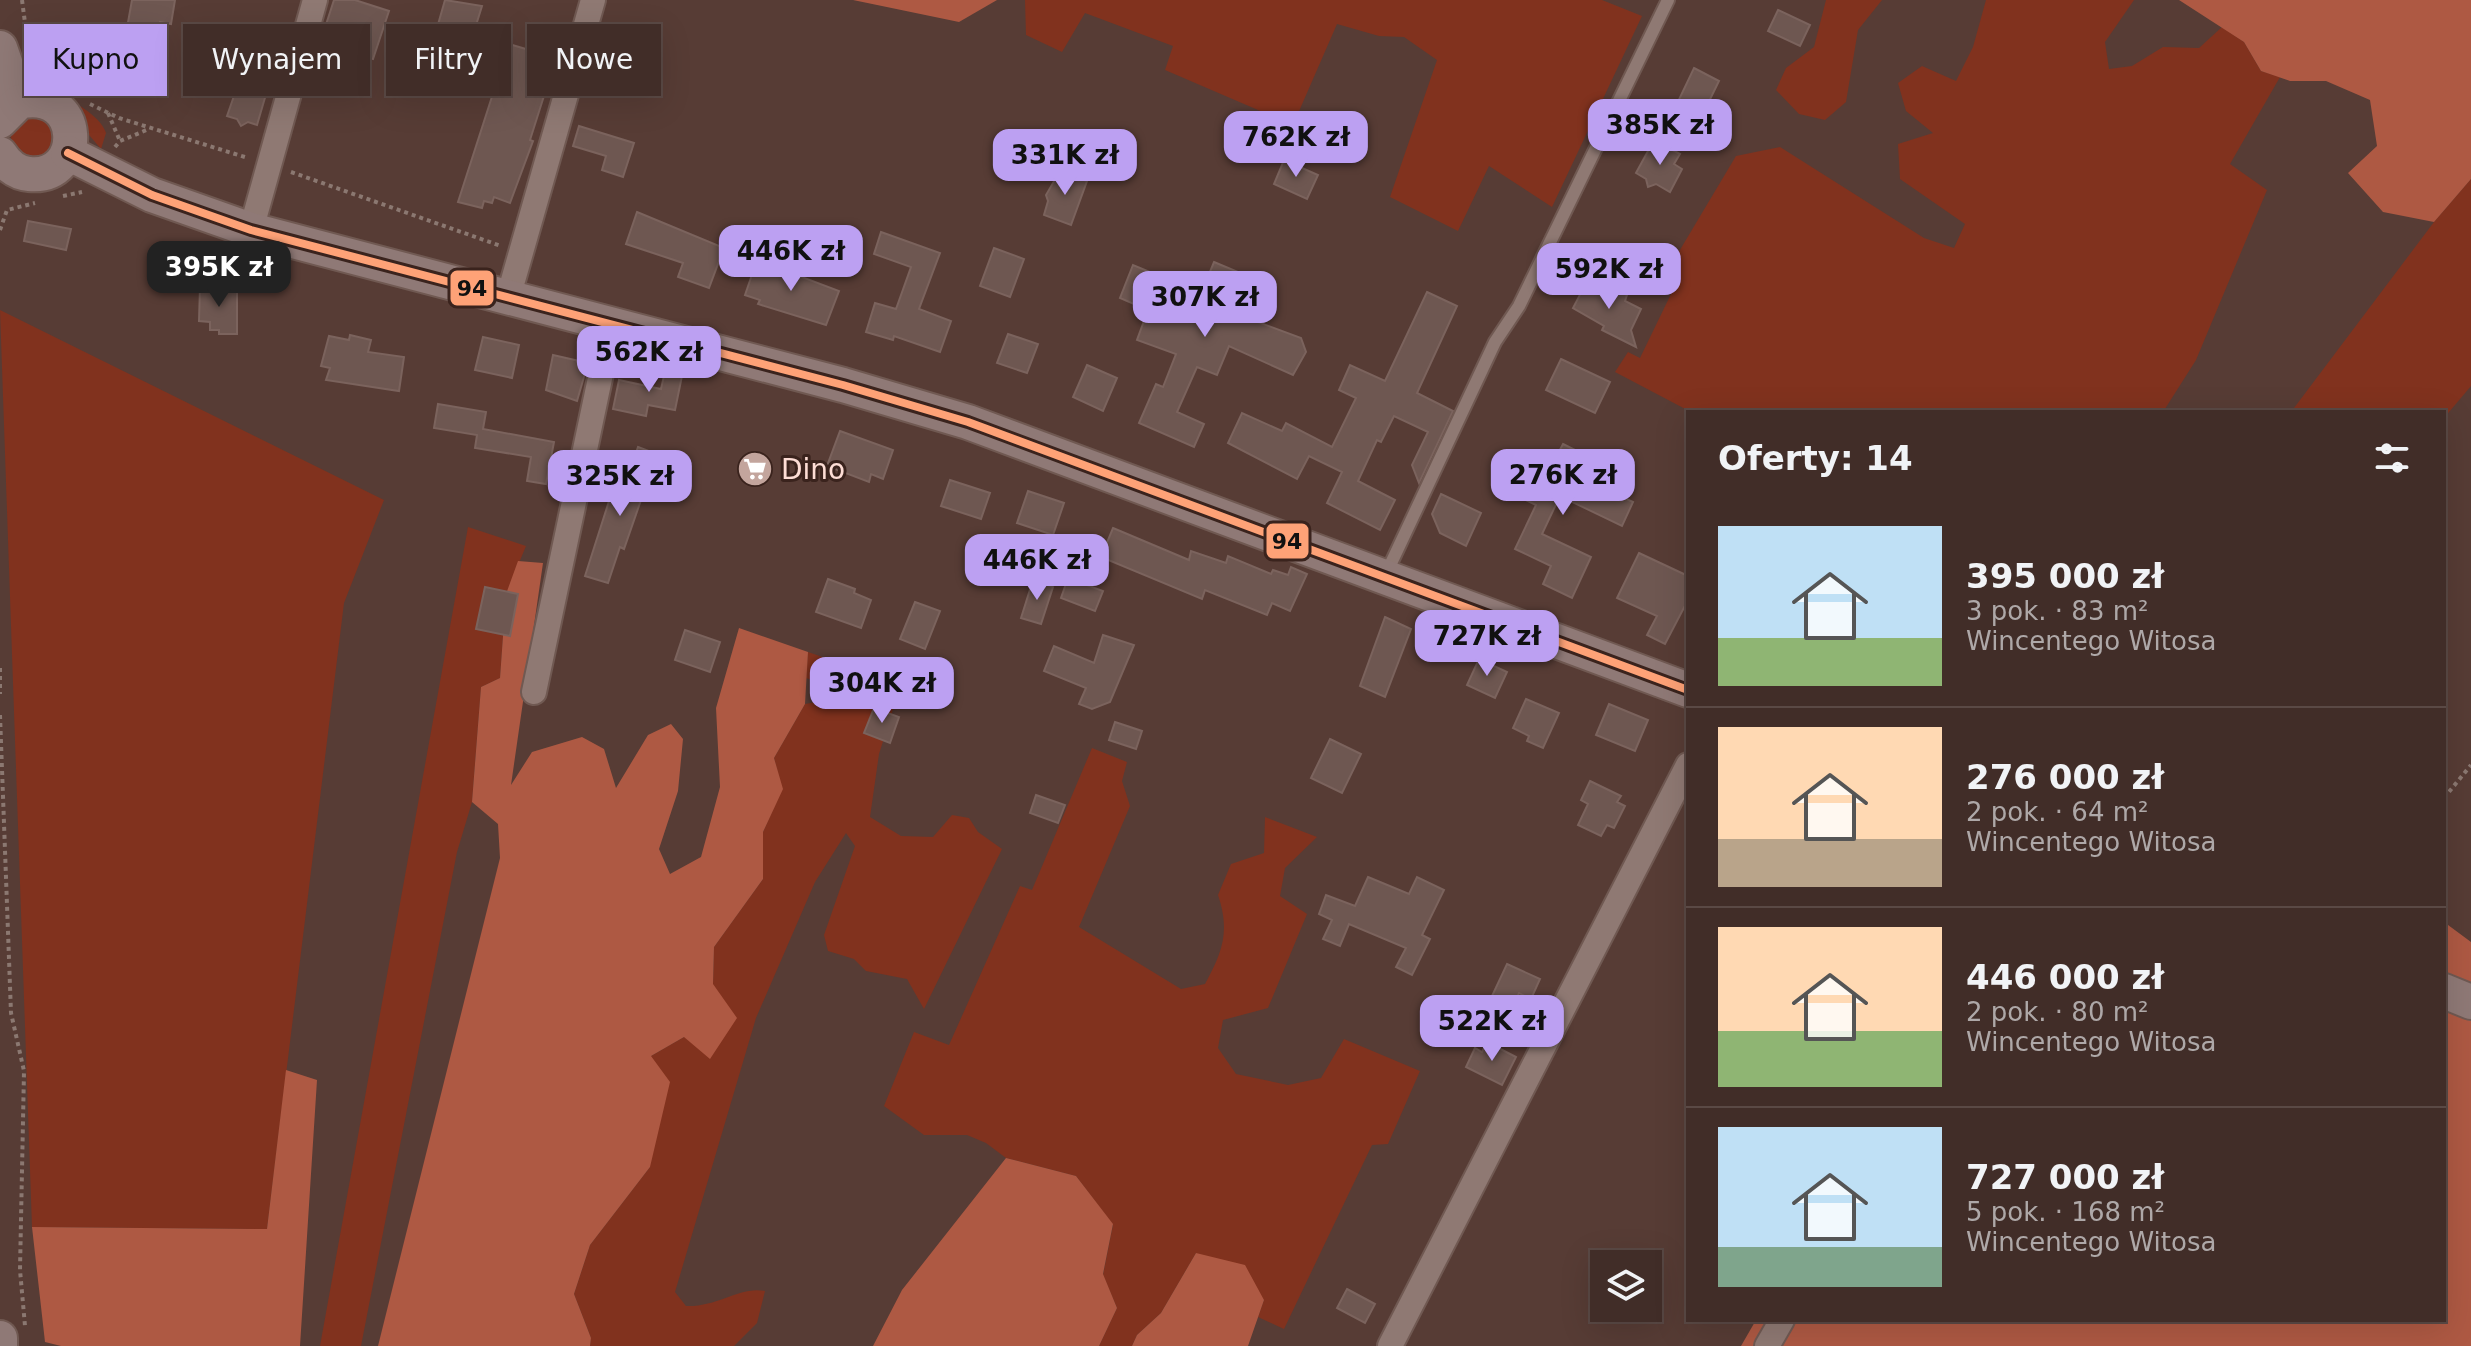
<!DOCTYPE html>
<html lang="pl">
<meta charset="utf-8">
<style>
:root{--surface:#412d28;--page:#483530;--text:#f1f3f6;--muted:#aea8a8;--line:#5a4945;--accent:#bca0f2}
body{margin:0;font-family:"DejaVu Sans",sans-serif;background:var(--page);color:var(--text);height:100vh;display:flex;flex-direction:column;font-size:30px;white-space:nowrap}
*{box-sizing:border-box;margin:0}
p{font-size:26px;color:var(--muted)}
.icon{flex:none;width:44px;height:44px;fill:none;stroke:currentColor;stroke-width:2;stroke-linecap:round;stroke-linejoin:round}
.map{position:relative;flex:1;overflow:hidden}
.sheet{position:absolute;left:1686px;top:410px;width:760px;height:912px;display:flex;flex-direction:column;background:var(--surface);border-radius:0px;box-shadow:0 8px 32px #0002,0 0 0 2px var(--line)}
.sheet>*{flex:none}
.top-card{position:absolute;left:24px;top:24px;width:760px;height:72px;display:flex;gap:16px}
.buttons{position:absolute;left:1590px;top:1250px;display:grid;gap:16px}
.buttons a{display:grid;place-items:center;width:72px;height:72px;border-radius:0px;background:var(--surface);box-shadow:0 8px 32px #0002,0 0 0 2px var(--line);font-size:40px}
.price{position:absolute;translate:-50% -68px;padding:0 18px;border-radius:16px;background:var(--accent);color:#111;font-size:26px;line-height:52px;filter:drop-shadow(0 2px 4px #0008)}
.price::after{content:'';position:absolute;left:50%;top:48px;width:24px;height:18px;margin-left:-12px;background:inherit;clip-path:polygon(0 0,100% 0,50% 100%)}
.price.selected{background:#222;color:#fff}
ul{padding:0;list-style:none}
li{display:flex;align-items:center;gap:24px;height:200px;padding:0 32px}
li+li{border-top:2px solid var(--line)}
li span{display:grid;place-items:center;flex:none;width:224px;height:160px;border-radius:0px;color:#555}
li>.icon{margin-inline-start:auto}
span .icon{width:96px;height:96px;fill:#fffc;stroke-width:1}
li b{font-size:34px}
h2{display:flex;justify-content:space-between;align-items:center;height:96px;padding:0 32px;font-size:34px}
.pill{padding:0 28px;border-radius:0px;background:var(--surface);box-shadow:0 8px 32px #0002,0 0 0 2px var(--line);font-size:28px;line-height:72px}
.pill.selected{background:var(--accent);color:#111}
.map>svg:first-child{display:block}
</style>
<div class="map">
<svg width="2471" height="1346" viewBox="0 0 2471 1346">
<rect width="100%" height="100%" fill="#573c35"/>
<g fill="#81321e">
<polygon points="1025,0 1602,0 1642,16 1552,207 1489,166 1458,231 1390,197 1437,60 1404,37 1379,36 1337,24 1293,125 1165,70 1173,46 1085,13 1062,52 1026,35"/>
<polygon points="1826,0 1882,0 1858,30 1846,102 1825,120 1799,114 1776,90 1786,68 1814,47"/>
<polygon points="1986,0 2134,0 2105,42 2109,69 2132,66 2163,47 2199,48 2222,27 2244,42 2261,71 2280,77 2230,164 2267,190 2196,360 2163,412 1691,412 1615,372 1628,352 1640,358 1671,294 1665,275 1736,156 1780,147 1924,238 1954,248 1965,224 1900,179 1898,144 1933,133 1906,111 1898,83 1922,66 1956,81 1973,47"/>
<path d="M 24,53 C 35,62 40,79 52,88 C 69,100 101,115 106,133 L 101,149 L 49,88 L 33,78 L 20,54 Z"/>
<circle cx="33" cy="137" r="22"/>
<polygon points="2471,179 2471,386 2444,418 2444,412 2291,412 2434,222"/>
<polygon points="0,310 384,500 344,603 267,1229 32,1227"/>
<polygon points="468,527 526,546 506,594 500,678 481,687 472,802 457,852 361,1346 320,1346"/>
<path d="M 808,652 L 901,684 L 879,754 L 870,817 L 901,836 L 933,837 L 952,815 L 969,818 L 978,832 L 1002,849 L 924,1009 L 907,979 L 866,971 L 854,959 L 828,951 L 824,935 L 855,846 L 846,833 L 815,882 L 756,1018 L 675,1292 L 686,1306 C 719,1307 739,1286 765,1291 L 757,1323 L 734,1346 L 590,1346 L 591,1338 L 574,1294 L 590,1245 L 650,1167 L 651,1056 L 684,1037 L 713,984 L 714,947 L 763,879 L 763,832 L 782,789 L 774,758 L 805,704 L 827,700 L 830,686 L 806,678 Z"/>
<path d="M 1092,748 L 1127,762 L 1122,781 L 1130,806 L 1079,927 L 1181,989 L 1205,984 C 1223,951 1230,931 1218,895 L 1231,864 L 1264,853 L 1265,817 L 1317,837 L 1285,868 L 1280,896 L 1307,914 L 1268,1008 L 1223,1020 L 1218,1048 L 1236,1074 L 1288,1085 L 1321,1078 L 1344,1039 L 1420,1071 L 1388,1144 L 1372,1145 L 1284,1329 L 1258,1317 L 1264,1300 L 1196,1253 L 1161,1313 L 1137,1335 L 1132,1346 L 1099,1346 L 1117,1308 L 1103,1275 L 1113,1225 L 1076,1176 L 1006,1158 L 986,1143 L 967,1135 L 924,1135 L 884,1106 L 914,1032 L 949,1045 L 1020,886 L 1032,890 Z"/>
</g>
<g fill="#ae5943">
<polygon points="853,0 997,0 959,22"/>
<polygon points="2179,0 2471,0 2471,179 2434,222 2383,212 2348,173 2377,146 2370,100 2326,81 2290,81 2261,71 2244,42"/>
<polygon points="518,561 543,563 511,785 532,752 582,737 604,749 616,788 648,735 671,724 683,739 678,791 659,849 670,874 701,857 720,787 716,708 739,628 808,652 805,704 774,758 783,789 763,832 763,879 714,947 713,984 737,1018 710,1059 684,1037 651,1056 670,1082 650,1167 590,1245 574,1294 591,1338 590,1346 378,1346 500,858 498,824 472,802 481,687 500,678 506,594"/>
<polygon points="2444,922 2471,942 2471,1346 1741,1346 1756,1320 2444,1320"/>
<polygon points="286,1070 317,1080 300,1346 61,1346 45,1342 32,1227 267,1229"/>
<polygon points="1006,1158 1076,1176 1113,1224 1103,1274 1117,1308 1099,1346 873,1346 902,1290"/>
<polygon points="1196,1253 1245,1265 1264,1300 1248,1346 1132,1346 1137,1335 1161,1313"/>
</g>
<g fill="#6e5751" stroke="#7b635d" stroke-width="2">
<polygon points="132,0 175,0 171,24 160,22 151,65 109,57 115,25 127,28"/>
<polygon points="334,0 355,0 389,11 373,59 320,43"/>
<polygon points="445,0 482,6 472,38 437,28"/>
<polygon points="1778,10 1810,25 1800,46 1768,31"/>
<polygon points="509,44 556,58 530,140 533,141 510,203 494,197 492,203 484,201 482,208 458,202"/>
<polygon points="1694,68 1719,81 1699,122 1674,110"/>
<polygon points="241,76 269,84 257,125 248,122 241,126 237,119 227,116"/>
<polygon points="579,126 634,143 623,177 602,170 606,156 573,146"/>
<polygon points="1654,140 1680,154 1674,164 1682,169 1670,192 1656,184 1648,187 1646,179 1636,173"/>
<polygon points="1284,160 1318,175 1307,199 1274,184"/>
<polygon points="1060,171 1068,174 1075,171 1078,178 1087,181 1071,225 1044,215 1048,201 1046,195"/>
<polygon points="637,212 724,248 709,288 678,277 683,263 626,244"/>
<polygon points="28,221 71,229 66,250 24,241"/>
<polygon points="881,232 940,253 919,309 951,321 940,352 894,336 893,340 866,332 875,303 896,309 911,267 874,254"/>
<polygon points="994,248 1024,259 1010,297 980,286"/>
<polygon points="757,260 839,291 826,325 758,304 760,300 745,295"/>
<polygon points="1214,262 1269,285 1255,321 1301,338 1306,352 1293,375 1229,346 1217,375 1197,367 1177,412 1204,424 1194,447 1139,423 1156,384 1163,387 1176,354 1137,340 1148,310 1120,298 1133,265 1167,279 1155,308 1190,320"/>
<polygon points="1585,285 1601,293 1605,285 1627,295 1625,301 1641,309 1631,330 1636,347 1602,330 1604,326 1573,308"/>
<polygon points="200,287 237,288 237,334 219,334 219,330 210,330 210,322 199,321"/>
<polygon points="1427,292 1457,306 1417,393 1453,411 1419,483 1412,465 1428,432 1394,416 1381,442 1377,440 1358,481 1395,500 1380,530 1327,503 1342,472 1309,456 1297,479 1228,443 1242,413 1282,431 1286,423 1332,447 1356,398 1339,390 1350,365 1385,381"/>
<polygon points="1008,334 1038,344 1027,373 997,363"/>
<polygon points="350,335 371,340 368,352 404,357 399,391 326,380 330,368 321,366 329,336 349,340"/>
<polygon points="483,337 519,345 512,378 475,370"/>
<polygon points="553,355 588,363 577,401 546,390"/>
<polygon points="1561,359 1610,382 1595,413 1546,390"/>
<polygon points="1087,365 1117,378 1103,411 1073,397"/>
<polygon points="666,367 683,371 675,410 648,405 646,416 613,409 619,380 661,389"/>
<polygon points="438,404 486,412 483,429 554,442 546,484 527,481 531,457 475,448 477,435 434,428"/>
<polygon points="840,431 893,450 883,479 871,474 869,482 827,466"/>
<polygon points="1563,444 1585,455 1575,475 1633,502 1622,526 1560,496 1542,534 1591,557 1572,598 1543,584 1551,566 1515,549 1536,505 1503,489 1510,473 1540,487"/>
<polygon points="638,447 657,454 624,549 620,547 608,583 585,576 610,498 619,501"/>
<polygon points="950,480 990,493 981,519 941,506"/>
<polygon points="1028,491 1064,503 1053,535 1017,523"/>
<polygon points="1441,494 1481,513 1466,546 1440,533 1432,514"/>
<polygon points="1113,528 1189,560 1191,551 1226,563 1228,556 1271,574 1273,570 1288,575 1291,567 1307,574 1290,611 1272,603 1267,615 1205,590 1202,599 1101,557"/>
<polygon points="1639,553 1688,576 1688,600 1665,644 1647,635 1657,616 1617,598"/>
<polygon points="1068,578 1103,591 1095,611 1061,598"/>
<polygon points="828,579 855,589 854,593 871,600 861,628 816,612"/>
<polygon points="1033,580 1053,587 1041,624 1021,618"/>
<polygon points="485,587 518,594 510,636 476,629"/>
<polygon points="915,602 940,611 925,649 900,639"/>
<polygon points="1385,617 1411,629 1385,697 1360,686"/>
<polygon points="685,630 720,642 710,672 675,660"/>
<polygon points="1103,635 1134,645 1110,702 1092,709 1079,704 1086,688 1044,671 1054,646 1094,663"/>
<polygon points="1479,659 1507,672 1495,698 1467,685"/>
<polygon points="1526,699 1559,713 1543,748 1527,741 1529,736 1513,728"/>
<polygon points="1609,704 1648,720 1635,751 1596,735"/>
<polygon points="874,708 899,717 890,743 864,733"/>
<polygon points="1115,722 1142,731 1136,749 1109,740"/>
<polygon points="1330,739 1361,754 1342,793 1311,778"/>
<polygon points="1590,781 1621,796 1617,802 1625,806 1614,828 1607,825 1601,836 1578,825 1588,804 1581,800"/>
<polygon points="1036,795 1065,805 1058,823 1030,813"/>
<polygon points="1368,877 1409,894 1417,877 1444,890 1422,935 1430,939 1412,975 1396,967 1406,948 1349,924 1340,946 1323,939 1332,920 1319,914 1326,895 1355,906"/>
<polygon points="1507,964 1540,979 1531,999 1519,993 1513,1006 1492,996"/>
<polygon points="1487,1042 1516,1057 1502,1085 1466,1067 1475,1048 1482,1052"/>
<polygon points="1347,1289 1375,1304 1365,1323 1337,1308"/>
</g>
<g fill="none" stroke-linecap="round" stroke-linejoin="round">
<g stroke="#705952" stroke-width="16">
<polyline id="lane" points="1386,574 1495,342 1519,306 1668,0"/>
</g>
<g stroke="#705952" stroke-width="28">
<g id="street">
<polyline points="251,230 315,0"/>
<polyline points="508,298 593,0"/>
<polyline points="534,692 611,326"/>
<polyline points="1390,1346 1688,765"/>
<polyline points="1767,1346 1782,1320"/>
</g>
</g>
<g stroke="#705952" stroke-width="38">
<g id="secondary">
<polyline points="0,48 19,102"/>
<path d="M 0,121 L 19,102 C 85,87 86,180 29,174 C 16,173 7,165 0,154"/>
<polyline points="68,153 152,195 251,230 843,385 968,422 1688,690"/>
<polyline points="2444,991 2471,1002"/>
<polyline points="0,1338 0,1346"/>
</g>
</g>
<g stroke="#8b7871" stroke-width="4" stroke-dasharray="4 4" stroke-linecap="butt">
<polyline points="22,0 27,38"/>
<polyline points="31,46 52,74"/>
<polyline points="90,104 119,118 248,158"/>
<polyline points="108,113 120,141"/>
<polyline points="115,147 120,141 149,129"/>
<polyline points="291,172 501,246"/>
<polyline points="63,196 82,192"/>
<polyline points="0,230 7,210 35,203"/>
<polyline points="0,668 0,694"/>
<polyline points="0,715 11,1013 24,1071 20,1270 25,1326"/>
<polyline points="2444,798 2471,765"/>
</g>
<use href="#lane" stroke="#8f7973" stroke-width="12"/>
<use href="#street" stroke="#8f7973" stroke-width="24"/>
<use href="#secondary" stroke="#8f7976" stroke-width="34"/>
<g stroke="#3a231d" stroke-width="14">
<polyline id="bus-1" points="68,153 152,195 251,230 843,385 968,422 1688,690"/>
</g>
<use href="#bus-1" stroke="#fea277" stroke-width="8"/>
</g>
<defs>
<g id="supermarket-disc" transform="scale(1.8)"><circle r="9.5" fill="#c3a59d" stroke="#3a231d"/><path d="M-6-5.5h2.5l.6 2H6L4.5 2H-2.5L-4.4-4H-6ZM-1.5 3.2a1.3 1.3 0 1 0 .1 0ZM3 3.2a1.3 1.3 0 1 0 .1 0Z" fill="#fff"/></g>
</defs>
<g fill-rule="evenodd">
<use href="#supermarket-disc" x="755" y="469"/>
</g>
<g text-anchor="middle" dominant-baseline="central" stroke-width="6" stroke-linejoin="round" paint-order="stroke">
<g font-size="28" fill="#fdddd5" stroke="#3a231d" text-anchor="start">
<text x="781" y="469">Dino</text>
</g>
</g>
<g stroke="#3a231d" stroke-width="3">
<rect x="449" y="269" width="46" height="38" rx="8" fill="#fea277"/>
<rect x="1265" y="522" width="45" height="38" rx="8" fill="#fea277"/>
</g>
<g font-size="22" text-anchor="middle" font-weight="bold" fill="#111">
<text x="472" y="296">94</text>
<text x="1287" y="549">94</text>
</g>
</svg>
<div class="buttons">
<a><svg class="icon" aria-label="layers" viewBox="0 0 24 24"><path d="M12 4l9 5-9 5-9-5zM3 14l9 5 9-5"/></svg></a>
</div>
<b class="price" style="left:1660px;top:167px">385K zł</b>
<b class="price" style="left:1296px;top:179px">762K zł</b>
<b class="price" style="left:1065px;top:197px">331K zł</b>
<b class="price" style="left:791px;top:293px">446K zł</b>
<b class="price selected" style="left:219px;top:309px">395K zł</b>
<b class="price" style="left:1609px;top:311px">592K zł</b>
<b class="price" style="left:1205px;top:339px">307K zł</b>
<b class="price" style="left:649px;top:394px">562K zł</b>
<b class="price" style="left:1563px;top:517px">276K zł</b>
<b class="price" style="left:620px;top:518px">325K zł</b>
<b class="price" style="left:1037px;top:602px">446K zł</b>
<b class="price" style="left:1487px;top:678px">727K zł</b>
<b class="price" style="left:882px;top:725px">304K zł</b>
<b class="price" style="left:1492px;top:1063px">522K zł</b>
<div class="top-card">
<a class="pill selected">Kupno</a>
<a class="pill">Wynajem</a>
<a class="pill">Filtry</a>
<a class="pill">Nowe</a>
</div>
<section class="sheet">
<h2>Oferty: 14<svg class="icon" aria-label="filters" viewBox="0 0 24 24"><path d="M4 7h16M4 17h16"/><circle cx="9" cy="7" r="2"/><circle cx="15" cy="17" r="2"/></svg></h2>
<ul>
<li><span style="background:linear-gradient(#bfe0f5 70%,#8fb573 0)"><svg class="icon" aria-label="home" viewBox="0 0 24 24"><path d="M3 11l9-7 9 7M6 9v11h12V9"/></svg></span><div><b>395 000 zł</b><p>3 pok. · 83 m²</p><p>Wincentego Witosa</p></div></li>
<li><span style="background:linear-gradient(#ffd9b3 70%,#b9a48a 0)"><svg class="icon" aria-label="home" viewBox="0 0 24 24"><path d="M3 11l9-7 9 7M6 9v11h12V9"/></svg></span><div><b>276 000 zł</b><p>2 pok. · 64 m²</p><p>Wincentego Witosa</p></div></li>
<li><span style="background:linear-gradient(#ffd9b3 65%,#8fb573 0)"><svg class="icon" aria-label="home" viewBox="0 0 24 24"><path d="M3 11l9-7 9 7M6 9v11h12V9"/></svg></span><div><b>446 000 zł</b><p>2 pok. · 80 m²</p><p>Wincentego Witosa</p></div></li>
<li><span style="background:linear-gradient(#bfe0f5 75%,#7fa58c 0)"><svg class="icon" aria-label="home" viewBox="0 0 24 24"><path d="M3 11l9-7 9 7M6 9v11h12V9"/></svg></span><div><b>727 000 zł</b><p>5 pok. · 168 m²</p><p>Wincentego Witosa</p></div></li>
</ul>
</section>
</div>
